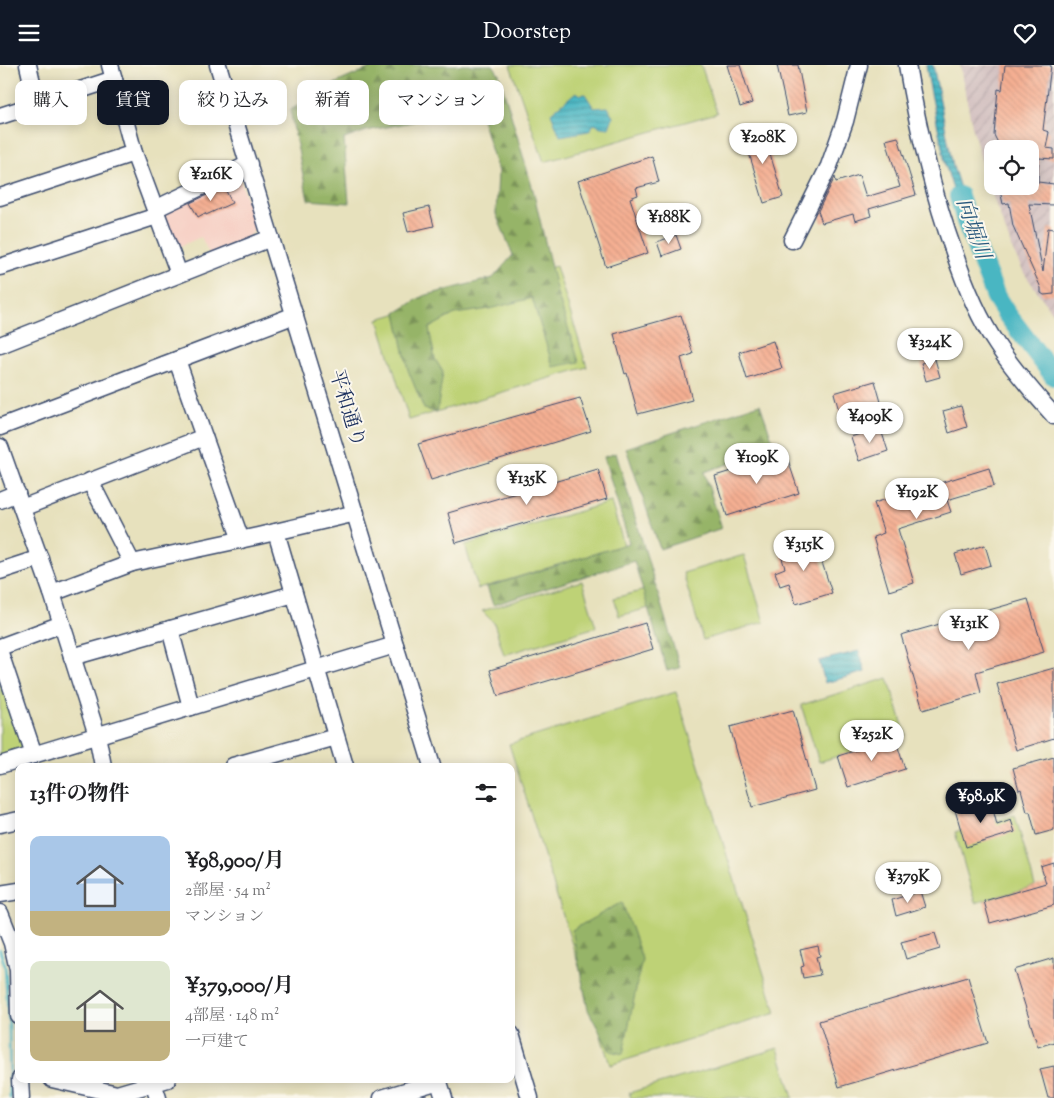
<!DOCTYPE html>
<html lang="ja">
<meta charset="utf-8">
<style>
:root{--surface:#fff;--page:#f6f6f6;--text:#202124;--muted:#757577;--accent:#111827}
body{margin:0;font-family:"Sorts Mill Goudy","Noto Serif JP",serif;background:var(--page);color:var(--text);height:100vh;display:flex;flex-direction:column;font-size:19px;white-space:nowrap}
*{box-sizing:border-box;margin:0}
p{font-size:16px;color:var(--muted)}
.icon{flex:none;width:28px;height:28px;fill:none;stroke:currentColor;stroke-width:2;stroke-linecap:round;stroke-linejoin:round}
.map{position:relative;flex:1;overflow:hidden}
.side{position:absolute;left:15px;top:698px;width:500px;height:320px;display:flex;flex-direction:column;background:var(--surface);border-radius:10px;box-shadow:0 2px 12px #0003}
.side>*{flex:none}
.hud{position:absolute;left:15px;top:15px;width:500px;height:45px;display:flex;gap:10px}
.fabs{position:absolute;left:984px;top:75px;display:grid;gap:10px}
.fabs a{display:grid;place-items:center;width:55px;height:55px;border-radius:10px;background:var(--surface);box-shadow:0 2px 12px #0003;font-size:25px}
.price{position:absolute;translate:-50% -42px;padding:0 11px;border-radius:18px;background:#fff;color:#222;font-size:16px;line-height:32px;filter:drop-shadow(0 1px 2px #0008)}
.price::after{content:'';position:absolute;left:50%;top:30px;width:15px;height:11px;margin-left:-8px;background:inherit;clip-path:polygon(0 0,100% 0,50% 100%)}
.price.current{background:var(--accent);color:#fff}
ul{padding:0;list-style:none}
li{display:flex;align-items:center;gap:15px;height:125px;padding:0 15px}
li span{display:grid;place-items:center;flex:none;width:140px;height:100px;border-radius:10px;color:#555}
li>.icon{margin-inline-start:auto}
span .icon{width:60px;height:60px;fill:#fffc;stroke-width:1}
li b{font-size:21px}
h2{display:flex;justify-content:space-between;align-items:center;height:60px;padding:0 15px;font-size:21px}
.chip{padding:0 18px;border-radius:10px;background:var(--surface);box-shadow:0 2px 12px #0003;font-size:18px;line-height:45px}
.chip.current{background:var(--accent);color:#fff}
header{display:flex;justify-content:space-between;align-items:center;height:65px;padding:0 15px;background:var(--accent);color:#fff;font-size:22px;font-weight:600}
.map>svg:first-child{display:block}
</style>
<header><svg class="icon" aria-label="menu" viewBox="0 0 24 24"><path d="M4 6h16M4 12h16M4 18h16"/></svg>Doorstep<svg class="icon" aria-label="heart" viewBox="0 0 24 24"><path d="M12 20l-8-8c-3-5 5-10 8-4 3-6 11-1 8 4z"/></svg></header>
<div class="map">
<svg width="1054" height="1033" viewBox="0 0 1054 1033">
<defs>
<pattern id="industrial-furrows" width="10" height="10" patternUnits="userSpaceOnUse" patternTransform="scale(1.25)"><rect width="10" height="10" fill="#d2bfbf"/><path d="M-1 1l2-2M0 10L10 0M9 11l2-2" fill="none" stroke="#b4a4a7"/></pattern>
<pattern id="forest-firs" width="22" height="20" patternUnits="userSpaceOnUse" patternTransform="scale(1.25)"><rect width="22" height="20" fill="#96b467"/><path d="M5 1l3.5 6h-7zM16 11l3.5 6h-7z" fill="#7a9358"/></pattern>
<pattern id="water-rules" width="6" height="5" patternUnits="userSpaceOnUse" patternTransform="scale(1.25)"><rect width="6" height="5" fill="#48b6c2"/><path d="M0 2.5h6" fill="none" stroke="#3b94a1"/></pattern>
<pattern id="building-back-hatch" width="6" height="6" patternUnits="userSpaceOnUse" patternTransform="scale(1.25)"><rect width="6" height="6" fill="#f5af92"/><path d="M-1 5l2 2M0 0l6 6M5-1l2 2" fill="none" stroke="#d19780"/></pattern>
</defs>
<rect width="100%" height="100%" fill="#fbf7ec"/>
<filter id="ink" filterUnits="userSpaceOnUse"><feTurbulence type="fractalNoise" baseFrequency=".02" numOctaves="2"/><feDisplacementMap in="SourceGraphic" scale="10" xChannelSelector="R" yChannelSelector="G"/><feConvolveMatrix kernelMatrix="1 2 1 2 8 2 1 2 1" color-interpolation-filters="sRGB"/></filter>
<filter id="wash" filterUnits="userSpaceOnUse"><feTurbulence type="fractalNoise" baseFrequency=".0096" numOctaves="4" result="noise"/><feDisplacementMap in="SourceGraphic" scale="20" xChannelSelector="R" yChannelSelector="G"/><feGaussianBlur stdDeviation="1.12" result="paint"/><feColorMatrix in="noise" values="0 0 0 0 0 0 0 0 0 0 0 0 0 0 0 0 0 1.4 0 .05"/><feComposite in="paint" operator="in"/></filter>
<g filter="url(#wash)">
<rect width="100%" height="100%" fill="#e7e1bd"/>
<polygon fill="#f7d1c6" points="238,108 256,162 250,171 210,190 201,172 176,183 163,146"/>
<path fill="url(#industrial-furrows)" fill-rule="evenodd" d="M 960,0 L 1054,0 L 1054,250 L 1024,208 L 1013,186 L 985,110 L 972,61 ZM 992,84 L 1030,84 L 1030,121 L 992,121 Z"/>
<g fill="#bed276" stroke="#6c806a">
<polygon points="510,0 701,0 717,48 544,97"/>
<polygon points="556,201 587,302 409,355 378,254"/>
<polygon points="611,437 624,480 478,524 465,480"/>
<polygon points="744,490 764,557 703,575 683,508"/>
<polygon points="582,516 596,562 504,590 494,558 482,546"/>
<polygon points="645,525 649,543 619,551 614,533"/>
<polygon points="0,588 34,690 0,700"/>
<polygon points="888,613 906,670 819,697 801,640"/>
<polygon points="676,627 776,948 610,1000 509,679"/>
<polygon points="1015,750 1035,821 975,838 955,767"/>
<polygon points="778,983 793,1033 631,1033 629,1028"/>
</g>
<g fill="url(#forest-firs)" stroke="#587262">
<polygon points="377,0 493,0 499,9 533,125 557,228 579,297 553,302 532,233 489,244 455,249 429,263 435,294 443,307 437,347 424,344 408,305 396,248 423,231 493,213 513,190 496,149 498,107 482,54 470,23 443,51 366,66 344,74 349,138 308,135 290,45 336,18"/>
<polygon points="760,339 775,383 704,407 722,463 660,484 626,383"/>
<polygon points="616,388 680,603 667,606 634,496 493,540 487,522 629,478 604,392"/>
<polygon points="622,837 642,894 623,989 610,986 588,945 572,865"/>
</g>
<g fill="url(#water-rules)" stroke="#327290">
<polygon points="926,0 933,0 953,101 970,155 963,157 946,102 928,13"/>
<polygon points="576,27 581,30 585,29 594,43 608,42 613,52 609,63 601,62 594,59 589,66 560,71 551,48"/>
<polygon points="859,586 865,607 825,618 819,596"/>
</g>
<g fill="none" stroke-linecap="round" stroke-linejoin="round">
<polyline stroke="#48b6c2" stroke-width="3" points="0,885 5,901 9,962 10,1033"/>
<polyline stroke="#48b6c2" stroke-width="20" points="959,131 966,156 996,232 1006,248 1054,311"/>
</g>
<g id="blocks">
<g fill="url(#building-back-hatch)">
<polygon points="727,0 740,0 752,38 740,42"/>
<polygon points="777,0 798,0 807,47 788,51"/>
<polygon points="1005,0 1051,0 1043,65 1049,67 1046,83 1054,84 1054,94 1039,93 1038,117 1054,119 1054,140 1029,139 1043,207 1048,163 1054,164 1054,229 1044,230 1041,228 1041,223 1013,161 1009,138 1003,139 999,121 1030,121 1030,84 1001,84 994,70 998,24 1002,25"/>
<polygon points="762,62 783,132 764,138 743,68"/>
<polygon points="898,72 916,130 869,144 871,151 855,156 853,149 822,158 818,146 835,112 836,117 859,110 866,132 900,122 886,75"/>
<polygon points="652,91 659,117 636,123 638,130 630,133 648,188 606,202 578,116"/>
<polygon points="224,122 232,138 206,150 205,148 198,152 190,138"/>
<polygon points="429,142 434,161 408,167 403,148"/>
<polygon points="676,170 681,184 662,191 657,177"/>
<polygon points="681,250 693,289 681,293 692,335 638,349 627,308 625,309 614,269"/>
<polygon points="773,276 782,303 747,314 739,287"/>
<polygon points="935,294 940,312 926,316 921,298"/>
<polygon points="875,316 881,337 840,349 834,328"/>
<polygon points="580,333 591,366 431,415 418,379"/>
<polygon points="961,341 967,362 949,368 943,346"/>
<polygon points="880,362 888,386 859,396 851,372"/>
<polygon points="786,389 799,428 727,451 715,411"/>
<polygon points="989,403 994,421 947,435 951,447 898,464 914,518 889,526 873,472 884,468 874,438"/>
<polygon points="598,404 607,434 456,478 448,448"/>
<polygon points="814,473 832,528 796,539 789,518 780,521 775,507 785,503 779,484"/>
<polygon points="985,480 991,500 961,509 955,489"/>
<polygon points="1028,534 1044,587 976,607 981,628 923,645 901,570"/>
<polygon points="645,558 653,584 498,631 490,605"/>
<polygon points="1054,603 1054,673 1016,685 997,619"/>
<polygon points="793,645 815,725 752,742 730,662"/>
<polygon points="895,673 905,704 848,722 838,691"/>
<polygon points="1054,692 1054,765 1036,770 1030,747 1027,747 1021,724 1019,725 1013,703"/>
<polygon points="991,736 997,760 1011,755 1015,767 966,782 955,745"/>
<polygon points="1054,798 1054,840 990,858 984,836 1046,818 1041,802"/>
<polygon points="920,826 925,842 896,851 892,835"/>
<polygon points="935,868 940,884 906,894 901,877"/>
<polygon points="818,881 820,891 816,892 820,910 803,913 801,902 804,901 800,885"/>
<polygon points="1054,893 1054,977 1038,982 1014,905"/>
<polygon points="968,912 988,978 839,1022 819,956"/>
<polygon points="1054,1001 1054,1033 1048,1033 1040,1004"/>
</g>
</g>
</g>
<g filter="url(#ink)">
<use href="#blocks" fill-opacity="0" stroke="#3a4a6c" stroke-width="1"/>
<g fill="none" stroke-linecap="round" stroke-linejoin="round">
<g stroke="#3a4a6c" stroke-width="19">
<g id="minor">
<polyline points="28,0 37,39"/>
<polyline points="110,0 134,88 179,209"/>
<polyline points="218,0 432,701"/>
<path d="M 907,0 C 918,64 932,126 954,187 C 965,220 978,252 997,280 C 1014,306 1034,328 1054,351"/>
<polyline points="0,51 114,14"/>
<polyline points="0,132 134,88"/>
<polyline points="155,144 249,99"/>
<polyline points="792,175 829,101 845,56 859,0"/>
<polyline points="0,202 157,151"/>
<polyline points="0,280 271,173"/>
<polyline points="0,362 295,250"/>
<polyline points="204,372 241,475"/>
<polyline points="0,382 52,528 97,670 103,701"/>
<polyline points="90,416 132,498"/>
<polyline points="0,435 17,428"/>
<polyline points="22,443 204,372 177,295"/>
<polyline points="276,467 345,701"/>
<polyline points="0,506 40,493"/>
<polyline points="52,528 132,498 258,471 356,448"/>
<polyline points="170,564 191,642"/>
<polyline points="0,582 62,559"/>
<polyline points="0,588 34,690"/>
<polyline points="72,592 294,529"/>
<polyline points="0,700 395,580"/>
<polyline points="233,701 336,672"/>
<polyline points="0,759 19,755"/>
<polyline points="0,829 19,826"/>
<polyline points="0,848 12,878 18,905 19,951"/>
<polyline points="511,969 530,1033"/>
<polyline points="20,1014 21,1033"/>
<polyline points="52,1014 117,1029 168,1014"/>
<polyline points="438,1014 444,1033"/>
<polyline points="153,1018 158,1033"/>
<polyline points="382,1033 439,1016"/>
</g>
</g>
<use href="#minor" stroke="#fff" stroke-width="16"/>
</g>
</g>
<g text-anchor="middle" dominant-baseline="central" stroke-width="4" stroke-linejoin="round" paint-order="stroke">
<g font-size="20" fill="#1b2f5e" stroke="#fbf7ec">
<text transform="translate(346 344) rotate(73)">平和通り</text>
</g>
<g font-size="21" font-style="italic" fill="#28587c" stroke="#fbf7ec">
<text transform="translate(972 164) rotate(71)">向堀川</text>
</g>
</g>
</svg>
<div class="fabs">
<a><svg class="icon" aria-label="locate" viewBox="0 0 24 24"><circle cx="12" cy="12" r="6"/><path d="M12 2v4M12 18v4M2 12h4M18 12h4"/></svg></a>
</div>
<b class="price" style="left:763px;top:100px">¥208K</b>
<b class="price" style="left:211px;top:137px">¥216K</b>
<b class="price" style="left:669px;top:180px">¥188K</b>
<b class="price" style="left:930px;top:305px">¥324K</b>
<b class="price" style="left:870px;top:379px">¥409K</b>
<b class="price" style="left:757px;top:420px">¥109K</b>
<b class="price" style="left:527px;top:441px">¥135K</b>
<b class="price" style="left:917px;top:455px">¥192K</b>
<b class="price" style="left:804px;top:507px">¥315K</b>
<b class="price" style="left:969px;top:586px">¥131K</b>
<b class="price" style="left:872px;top:697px">¥252K</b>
<b class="price current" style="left:981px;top:759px">¥98.9K</b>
<b class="price" style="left:908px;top:839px">¥379K</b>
<div class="hud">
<a class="chip">購入</a>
<a class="chip current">賃貸</a>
<a class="chip">絞り込み</a>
<a class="chip">新着</a>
<a class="chip">マンション</a>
</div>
<section class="side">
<h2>13件の物件<svg class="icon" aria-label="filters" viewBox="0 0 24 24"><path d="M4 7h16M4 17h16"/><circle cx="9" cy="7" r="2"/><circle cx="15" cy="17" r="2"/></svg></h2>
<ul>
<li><span style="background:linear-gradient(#a9c7e8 75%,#c2b280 0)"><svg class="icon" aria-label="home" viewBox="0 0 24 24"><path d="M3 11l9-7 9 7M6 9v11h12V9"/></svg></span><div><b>¥98,900/月</b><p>2部屋 · 54 m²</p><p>マンション</p></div></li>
<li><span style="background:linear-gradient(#dfe7d0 60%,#c2b280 0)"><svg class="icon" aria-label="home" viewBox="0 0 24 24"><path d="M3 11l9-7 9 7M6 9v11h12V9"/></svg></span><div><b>¥379,000/月</b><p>4部屋 · 148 m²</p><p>一戸建て</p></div></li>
</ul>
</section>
</div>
